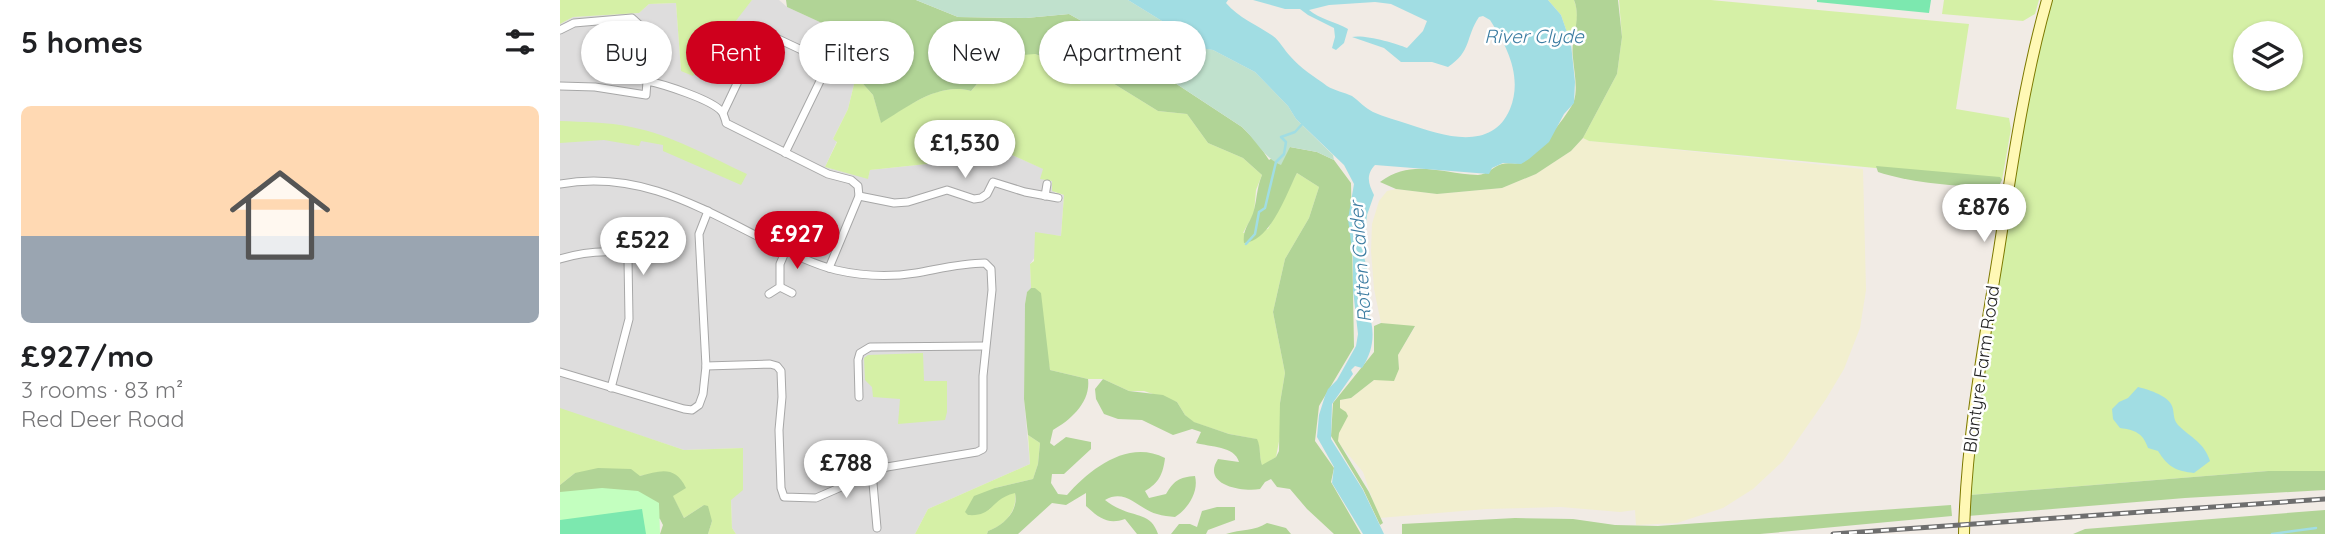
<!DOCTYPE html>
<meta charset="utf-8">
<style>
:root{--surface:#fff;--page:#f2f2f2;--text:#202124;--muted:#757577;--line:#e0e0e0;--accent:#cf001d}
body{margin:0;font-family:Quicksand,sans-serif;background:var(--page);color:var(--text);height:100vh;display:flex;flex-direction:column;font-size:26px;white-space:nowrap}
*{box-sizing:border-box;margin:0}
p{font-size:23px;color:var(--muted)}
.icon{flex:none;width:38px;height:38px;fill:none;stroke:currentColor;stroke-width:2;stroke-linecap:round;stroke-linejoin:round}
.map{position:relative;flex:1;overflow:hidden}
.side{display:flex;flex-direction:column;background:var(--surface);width:560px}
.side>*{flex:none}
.hud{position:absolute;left:21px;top:21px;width:665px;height:63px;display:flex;gap:14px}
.fabs{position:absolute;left:1673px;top:21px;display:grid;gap:14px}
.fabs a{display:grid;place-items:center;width:70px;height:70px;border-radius:50%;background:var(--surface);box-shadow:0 2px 5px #0004;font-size:35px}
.price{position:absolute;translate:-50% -60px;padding:0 16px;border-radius:24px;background:#fff;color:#222;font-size:23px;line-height:46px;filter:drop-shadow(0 2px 4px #0008)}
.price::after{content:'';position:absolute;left:50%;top:42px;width:21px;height:16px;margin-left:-10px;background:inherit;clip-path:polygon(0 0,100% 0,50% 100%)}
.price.active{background:var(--accent);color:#fff}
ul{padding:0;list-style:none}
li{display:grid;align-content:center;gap:14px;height:371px;padding:0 21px}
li+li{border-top:2px solid var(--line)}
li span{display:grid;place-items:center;height:217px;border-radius:10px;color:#555}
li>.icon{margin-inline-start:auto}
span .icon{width:126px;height:126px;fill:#fffc;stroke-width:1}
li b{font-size:30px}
h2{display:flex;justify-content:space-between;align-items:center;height:84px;padding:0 21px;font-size:30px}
.chip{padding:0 24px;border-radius:32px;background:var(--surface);box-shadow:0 2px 5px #0004;font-size:24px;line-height:63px}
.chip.active{background:var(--accent);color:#fff}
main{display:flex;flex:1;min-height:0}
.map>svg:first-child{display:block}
</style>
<main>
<section class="side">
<h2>5 homes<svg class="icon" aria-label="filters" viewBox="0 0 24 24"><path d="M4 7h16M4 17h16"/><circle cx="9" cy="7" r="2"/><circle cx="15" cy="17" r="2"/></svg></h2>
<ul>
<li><span style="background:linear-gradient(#ffd9b3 60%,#9aa5b1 0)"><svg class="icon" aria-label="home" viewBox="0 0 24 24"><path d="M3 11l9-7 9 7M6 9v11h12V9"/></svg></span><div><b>£927/mo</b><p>3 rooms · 83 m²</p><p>Red Deer Road</p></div></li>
</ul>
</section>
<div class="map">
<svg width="1765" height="534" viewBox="0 0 1765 534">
<rect width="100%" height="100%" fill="#f1ebe5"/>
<polygon fill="#dedddd" points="192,0 219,0 227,7 264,24 281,46 296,76 288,109 273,139 277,141 265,167 308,178 310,170 367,164 378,160 384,149 419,131 455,145 452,155 484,169 492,181 495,193 504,195 501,236 491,235 470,264 471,288 467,292 465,304 464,399 470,464 368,509 355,534 176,534 172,528 171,499 183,448 124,450 0,409 0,24 13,17 79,13 89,4 116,3 121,71 169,27"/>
<polygon fill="#f2efcf" points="1023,138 1029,141 1303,169 1306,290 1300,328 1284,369 1266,399 1223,461 1193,489 1163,508 1117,523 1076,525 1075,510 1060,512 1001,507 926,509 819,518 803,472 777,441 780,400 791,398 814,380 823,379 839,369 838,355 855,327 821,323 814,289 811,251 812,224 819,201 827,191 836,189 877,194 942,188 976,174 1011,151"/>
<g fill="#d5f0a6" fill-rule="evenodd">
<polygon points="0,0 192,0 133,76 121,71 116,3 89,4 79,13 13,17 0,24"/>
<path d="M 988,0 L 1014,0 C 1020,16 1016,29 1011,44 L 1001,15 Z"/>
<polygon points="1059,0 1151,0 1409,24 1396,109 1449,118 1451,129 1442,180 1029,141 1023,138 1057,74 1062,37"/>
<polygon points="1384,0 1479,0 1475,14 1463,21 1382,14"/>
<path d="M 1492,0 L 1765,0 L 1765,471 L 1708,471 L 1410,495 C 1416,412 1430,329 1444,246 C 1457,163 1469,81 1492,0 ZM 1685,33 L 1731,33 L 1731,79 L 1685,79 Z"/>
<path d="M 465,54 L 475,54 L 543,77 L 598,111 L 627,114 L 648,143 L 683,158 L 702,175 L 696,190 L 694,213 L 683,233 L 708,229 L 737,173 L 759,187 L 749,218 L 725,259 L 713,312 L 725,373 L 720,403 L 721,431 L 716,457 L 702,466 C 699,456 701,447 696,439 L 669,434 L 633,422 L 625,415 L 617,402 L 584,391 L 569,391 L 543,379 L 528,379 L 490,370 L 475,288 L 471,288 L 470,264 L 474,261 L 475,232 L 501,236 L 504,195 L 492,191 L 492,181 L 480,179 L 483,169 L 452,155 L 455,145 L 419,131 L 407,158 L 385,149 L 379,160 L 367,164 L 310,170 L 308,179 L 265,167 L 277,142 L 273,139 L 288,109 L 296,76 L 313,95 L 321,122 C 348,107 378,82 411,91 C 432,69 432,59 465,54 Z"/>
<path d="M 0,121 C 24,122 47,122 71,127 C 112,135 150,157 187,174 L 181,185 L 103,151 L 103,145 L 81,141 L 79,146 L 44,140 L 0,143 Z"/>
<polygon points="363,353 364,381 387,381 387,412 385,420 338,424 340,399 313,397 312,387 305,380 304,358 308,355"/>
<polygon points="0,408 124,450 183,448 183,490 171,500 172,528 176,534 148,534 152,521 144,505 124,518 100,472 80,476 15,473 0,485"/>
<path d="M 468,435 L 480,443 L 478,464 L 473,479 L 435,488 L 429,510 L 440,496 L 455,492 C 458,511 445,525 428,531 L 427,534 L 355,534 L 368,509 L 470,464 Z"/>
</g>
<g fill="#b1d496">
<path d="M 226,0 L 356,0 L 398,17 L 466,18 L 509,14 L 545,34 L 577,58 L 682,127 L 697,142 L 709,160 L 730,147 L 757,152 L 774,160 L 791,183 L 794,347 L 759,406 L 755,441 L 774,468 L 771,482 L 801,534 L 774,534 L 747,509 L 730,489 L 717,487 L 711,479 L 705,482 L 700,489 C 682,492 641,485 658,459 L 679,462 C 675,446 650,447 636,443 L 641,432 L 632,429 L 613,435 L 582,420 L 558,419 L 544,414 L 536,399 L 535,389 L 543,379 L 569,391 L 603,395 L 617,402 L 625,415 L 634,422 L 669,434 L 697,439 C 701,447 699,456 702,465 L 716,457 L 719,451 L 720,403 L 725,373 L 713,312 L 725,259 L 749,218 L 759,187 L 737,173 C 726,194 711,241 684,243 C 682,229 691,222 694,210 C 697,198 697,187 702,175 L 683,158 L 648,143 L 627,114 L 598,111 L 543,77 L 475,54 L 449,56 L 433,65 L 411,91 C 378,82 348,107 321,123 L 313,95 L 296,76 L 272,31 L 264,24 L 227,7 Z"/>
<path d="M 1014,0 L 1058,0 L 1062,37 L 1057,74 L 1023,138 L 1011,151 L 976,174 L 942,188 L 877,194 L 836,189 L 820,182 C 853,158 881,174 918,175 C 927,175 934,166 942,164 C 949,162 957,165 963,162 C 975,157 1010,112 1014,101 C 1018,88 1014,71 1013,58 C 1010,38 1022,20 1014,0 Z"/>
<path d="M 1316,166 L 1440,177 L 1442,180 L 1439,186 C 1404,188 1351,183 1318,172 Z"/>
<path d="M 471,288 L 475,288 L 481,293 L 490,370 L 528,379 C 531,402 511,420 493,430 L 490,443 L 494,446 L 506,437 L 531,442 L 531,449 L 504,474 L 492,474 L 491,483 L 498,494 L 507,495 C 530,469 568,439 605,458 C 603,474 599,483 585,491 L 589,498 L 606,494 C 614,481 619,477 635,476 C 639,492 628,509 615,517 C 609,516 603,516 597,514 C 578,509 566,488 545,500 C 549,503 555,507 560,509 C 576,517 591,513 598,534 L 601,534 L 577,534 L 565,519 C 548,525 539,518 526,506 L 526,493 L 506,505 L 492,503 L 458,534 L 427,534 L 428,531 C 444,525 459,511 455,493 C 430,499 434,517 408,515 L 405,512 L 414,496 L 435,488 L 473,479 L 478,464 L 480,443 L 468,435 L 464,399 L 465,304 L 467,292 Z"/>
<polygon points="821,323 855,326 838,355 839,369 834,381 814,380 791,398 780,400 780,408 786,412 788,416 779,433 778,441 809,492 823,523 820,525 803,489 771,436 773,403 814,352 814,326"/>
<path d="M 38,468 L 71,469 L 80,476 C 100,471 115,465 126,488 L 113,496 L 124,518 L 144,505 L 148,506 L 152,521 L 148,534 L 100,534 L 103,525 L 100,519 L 85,510 L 0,518 L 0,485 L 15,473 Z"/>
<polygon points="1708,471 1765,471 1765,490 1625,498 1408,516 1410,495"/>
<polygon points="1391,505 1392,516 1200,534 842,534 842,524 955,518 1013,519 1055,525 1098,526"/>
<polygon points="657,507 675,507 675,520 648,530 646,534 611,534 619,524 630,524 637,527 642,511"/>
<polygon points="1765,510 1765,534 1513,534 1525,529"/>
<path d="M 707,523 L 726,528 L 731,534 L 666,534 C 681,529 695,531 707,523 Z"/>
</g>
<path fill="#c0e1cd" d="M 356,0 L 568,0 L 602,21 L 616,24 L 643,44 L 647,49 L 653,50 L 695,72 L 728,106 L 736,119 L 773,155 L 774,160 L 757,152 L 730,147 L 721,165 C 704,158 696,140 682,127 L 577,58 L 545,34 L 509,14 L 466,18 L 398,17 Z"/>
<polygon fill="#c3ffbf" points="42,488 78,491 99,503 100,534 0,534 0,492"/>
<g fill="#7ce8af">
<polygon points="1257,0 1371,0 1369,13 1257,2"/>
<polygon points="82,509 86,534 0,534 0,520"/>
</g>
<g fill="#a1dde3">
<path d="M 568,0 L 668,0 L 666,3 C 679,18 697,25 713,36 C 720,41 724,50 730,56 C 740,68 755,77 767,86 C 775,91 784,92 792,96 C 799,101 805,108 813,112 C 824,117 837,120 848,124 C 883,136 932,152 950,109 C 963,77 947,46 930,20 L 923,16 L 919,17 C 905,38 912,51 888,67 L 872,62 L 841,62 L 824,48 L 792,37 C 803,34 836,43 847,48 L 863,31 L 867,21 L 831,4 L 815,2 L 769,5 L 749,10 C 759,19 776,22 788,29 L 784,43 L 776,50 L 772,48 L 775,37 L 774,28 L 748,15 L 740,9 L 725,9 L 693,0 L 988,0 L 1001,15 L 1011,44 L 1015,82 L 1014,103 L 1004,114 L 989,142 L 969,159 L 961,164 L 943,163 L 932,168 L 929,174 L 815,165 C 805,176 809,184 814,195 L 807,215 L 803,252 L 807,269 L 807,296 L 812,307 L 807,310 C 816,329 814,350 802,368 L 795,366 L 791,370 L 793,374 L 772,404 L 771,439 L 803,490 L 824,534 L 803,534 L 772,483 L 774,467 L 757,437 L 759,415 L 765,396 L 768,389 L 777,380 L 796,346 L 798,334 L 793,290 L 793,258 L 788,219 L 794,184 L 784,165 L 736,119 L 728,106 L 695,72 L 653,50 L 646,49 L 643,44 L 616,24 L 602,21 Z"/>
<path d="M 1578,387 C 1587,389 1606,395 1611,404 C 1615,410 1612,419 1618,425 C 1631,438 1644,442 1650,461 L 1634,473 C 1616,471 1608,467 1598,451 L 1588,448 C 1583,433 1575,430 1560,428 L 1553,419 L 1552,409 L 1559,402 L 1568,398 Z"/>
</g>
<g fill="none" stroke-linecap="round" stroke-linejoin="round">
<g stroke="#a1dde3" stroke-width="2.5">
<polyline points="686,244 695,234 699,212 705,208 716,162 724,154 726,142 721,137 735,132 744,122"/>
<polyline points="1712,534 1756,528"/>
</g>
<g stroke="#a7a7a7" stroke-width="9">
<g id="minor">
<polyline points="0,30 14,23 72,18 82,27 87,81"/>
<path d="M 0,86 L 35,87 L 86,95 L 87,81 C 103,84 153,100 162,112 C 163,113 166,121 166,123 L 268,174 L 291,180 L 298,186 L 299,196 L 269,268"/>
<polyline points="163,113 192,52 202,39 214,37 250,54 262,77 225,153"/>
<path d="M 0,184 C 79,170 139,207 207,241 C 229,252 252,264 276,270 C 302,276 331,277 356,273 C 379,269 402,263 425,263 L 431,269 L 432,290 L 423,376 L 423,449 L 417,452 L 327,467 L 256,498 L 224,497 L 221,488 L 219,430 L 222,397 L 221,371 L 217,366 L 210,364 L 146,366"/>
<polyline points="299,196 334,203 348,202 387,190 414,199 421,198 427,194 433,182 465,192 498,198"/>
<polyline points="485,196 487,184"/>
<path d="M 0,259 C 20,253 42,250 64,253 L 68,259 L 69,319 L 51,388"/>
<polyline points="220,287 232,293"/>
<polyline points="209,294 220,287 220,264 226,250"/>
<polyline points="0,372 124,409 132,410 139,405 143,394 146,366 139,234 148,211"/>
<polyline points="299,397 298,360 300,353 310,347 425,346"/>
<polyline points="312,472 317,528"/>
</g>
</g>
<g stroke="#7d7900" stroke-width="12">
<path id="secondary" d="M 1404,534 C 1406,438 1424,344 1439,250 C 1452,166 1464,82 1487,0"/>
</g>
<use href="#minor" stroke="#fff" stroke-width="7"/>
<use href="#secondary" stroke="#fff8b5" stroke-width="10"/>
<g stroke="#6e6e6e" stroke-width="5">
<polyline id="rail" points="1273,534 1765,499"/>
</g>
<use href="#rail" stroke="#fff" stroke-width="2.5" stroke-dasharray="8" stroke-linecap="butt"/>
</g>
<g text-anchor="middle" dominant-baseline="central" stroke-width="5" stroke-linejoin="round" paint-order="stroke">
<g font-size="18" fill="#202020" stroke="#fff">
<text transform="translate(1421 369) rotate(-82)">Blantyre Farm Road</text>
</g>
<g font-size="19" font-style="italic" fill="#3b7ca1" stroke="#fff">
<text x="974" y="36">River Clyde</text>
<text transform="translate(800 262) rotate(-94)">Rotten Calder</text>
</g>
</g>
</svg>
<div class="fabs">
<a><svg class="icon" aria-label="layers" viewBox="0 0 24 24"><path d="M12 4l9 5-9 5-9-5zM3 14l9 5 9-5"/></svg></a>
</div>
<b class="price" style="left:405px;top:180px">£1,530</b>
<b class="price" style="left:1424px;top:244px">£876</b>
<b class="price active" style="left:237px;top:271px">£927</b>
<b class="price" style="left:83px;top:277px">£522</b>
<b class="price" style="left:286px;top:500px">£788</b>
<div class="hud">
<a class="chip">Buy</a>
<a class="chip active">Rent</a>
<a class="chip">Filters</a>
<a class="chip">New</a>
<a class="chip">Apartment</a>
</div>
</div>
</main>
